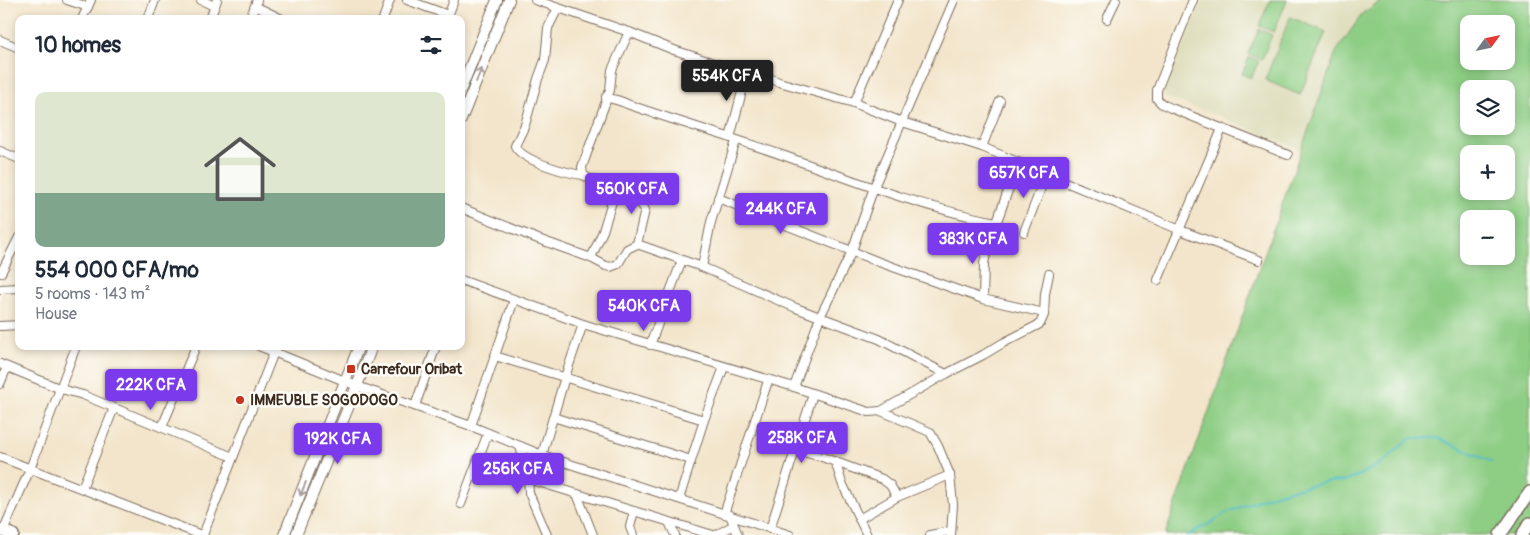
<!DOCTYPE html>
<meta charset="utf-8">
<style>
:root{--surface:#fff;--page:#f6f6f7;--text:#1f2937;--muted:#747a83;--accent:#7c3aed}
body{margin:0;font-family:Pangolin,sans-serif;background:var(--page);color:var(--text);height:100vh;display:flex;flex-direction:column;font-size:19px;white-space:nowrap}
*{box-sizing:border-box;margin:0}
p{font-size:16px;color:var(--muted)}
.icon{flex:none;width:28px;height:28px;fill:none;stroke:currentColor;stroke-width:2;stroke-linecap:round;stroke-linejoin:round}
.map{position:relative;flex:1;overflow:hidden}
.drawer{position:absolute;left:15px;top:15px;width:450px;height:335px;display:flex;flex-direction:column;background:var(--surface);border-radius:10px;box-shadow:0 2px 8px #0003}
.drawer>*{flex:none}
.needle{width:32px;rotate:57deg}
.buttons{position:absolute;left:1460px;top:15px;display:grid;gap:10px}
.buttons a{display:grid;place-items:center;width:55px;height:55px;border-radius:10px;background:var(--surface);box-shadow:0 2px 8px #0003;font-size:25px}
.price{position:absolute;translate:-50% -42px;padding:0 11px;border-radius:5px;background:var(--accent);color:#fff;font-size:16px;line-height:32px;filter:drop-shadow(0 1px 2px #0008)}
.price::after{content:'';position:absolute;left:50%;top:30px;width:15px;height:11px;margin-left:-8px;background:inherit;clip-path:polygon(0 0,100% 0,50% 100%)}
.price.on{background:#222;color:#fff}
ul{padding:0;list-style:none}
li{display:grid;align-content:center;gap:10px;height:265px;padding:0 20px}
li span{display:grid;place-items:center;height:155px;border-radius:10px;color:#555}
li>.icon{margin-inline-start:auto}
span .icon{width:90px;height:90px;fill:#fffc;stroke-width:1}
li b{font-size:21px}
h2{display:flex;justify-content:space-between;align-items:center;height:60px;padding:0 20px;font-size:21px}
.map>svg:first-child{display:block}
</style>
<div class="map">
<svg width="1530" height="535" viewBox="0 0 1530 535">
<rect width="100%" height="100%" fill="#fdfcf7"/>
<filter id="ink" filterUnits="userSpaceOnUse"><feTurbulence type="fractalNoise" baseFrequency=".02" numOctaves="2"/><feDisplacementMap in="SourceGraphic" scale="10" xChannelSelector="R" yChannelSelector="G"/><feConvolveMatrix kernelMatrix="1 2 1 2 8 2 1 2 1" color-interpolation-filters="sRGB"/></filter>
<filter id="wash" filterUnits="userSpaceOnUse"><feTurbulence type="fractalNoise" baseFrequency=".0096" numOctaves="4" result="noise"/><feDisplacementMap in="SourceGraphic" scale="20" xChannelSelector="R" yChannelSelector="G"/><feGaussianBlur stdDeviation="1.12" result="paint"/><feColorMatrix in="noise" values="0 0 0 0 0 0 0 0 0 0 0 0 0 0 0 0 0 1.4 0 .05"/><feComposite in="paint" operator="in"/></filter>
<g filter="url(#wash)">
<rect width="100%" height="100%" fill="#f3e5cb"/>
<polygon fill="#deddbb" points="1202,0 1383,0 1363,13 1322,159 1221,117 1162,96"/>
<g fill="#8dcd84" stroke="#647c51" fill-rule="evenodd">
<polygon points="1270,0 1287,0 1274,32 1259,26"/>
<path d="M 1383,0 L 1530,0 L 1530,535 L 1165,535 L 1336,52 L 1363,13 ZM 1469,24 L 1506,24 L 1506,61 L 1469,61 ZM 1469,89 L 1506,89 L 1506,126 L 1469,126 ZM 1469,154 L 1506,154 L 1506,191 L 1469,191 ZM 1469,219 L 1506,219 L 1506,256 L 1469,256 Z"/>
<polygon points="1290,17 1326,32 1300,95 1265,80"/>
<polygon points="1259,29 1272,35 1262,59 1248,54"/>
<polygon points="1249,57 1259,61 1251,78 1242,74"/>
</g>
<g fill="none" stroke-linecap="round" stroke-linejoin="round">
<polyline stroke="#4fbdc5" stroke-width="2" points="1188,535 1212,522 1228,512 1266,497 1285,491 1327,482 1348,481 1383,462 1411,438 1438,438 1492,462"/>
</g>
</g>
<g filter="url(#ink)">
<g fill="none" stroke-linecap="round" stroke-linejoin="round">
<g stroke="#7b6b5b" stroke-width="10">
<g id="minor">
<polyline points="67,0 88,7"/>
<polyline points="201,0 214,6"/>
<polyline points="407,0 448,15"/>
<polyline points="535,0 629,32 674,50 711,62 767,77 779,82 854,103 902,122 982,147 1180,230 1259,260"/>
<polyline points="1193,0 1157,90 1157,99 1162,104 1171,108 1288,155"/>
<polyline points="255,6 282,19"/>
<path d="M 558,8 L 548,28 L 545,60 L 538,79 L 525,125 L 515,146 C 522,161 567,173 583,175"/>
<polyline points="82,19 91,0"/>
<polyline points="148,19 155,0"/>
<polyline points="210,19 217,0"/>
<polyline points="250,19 257,0"/>
<polyline points="383,19 390,0"/>
<polyline points="447,19 454,0"/>
<polyline points="1107,19 1116,0"/>
<polyline points="0,40 19,48"/>
<path d="M 606,97 C 614,100 620,100 627,104 C 678,122 731,137 782,155 C 852,180 923,208 996,222"/>
<polyline points="854,103 898,0"/>
<polyline points="730,138 747,72"/>
<polyline points="982,147 1000,101"/>
<polyline points="0,151 19,159"/>
<polyline points="1018,163 987,249 984,264 983,299 1044,313"/>
<path d="M 613,193 C 624,197 640,198 645,210 L 637,244"/>
<polyline points="718,198 879,262 983,299"/>
<polyline points="461,208 538,239 591,258 606,266 610,267 618,264 627,249 637,244 702,267 796,308 879,339 946,374"/>
<polyline points="1024,232 1046,175"/>
<path d="M 591,258 L 603,231 L 613,198 C 613,182 594,183 583,175 L 582,167 L 610,90 L 612,70 L 629,32"/>
<polyline points="702,267 711,222 736,141"/>
<polyline points="1,273 19,237"/>
<polyline points="461,280 583,324 794,387 869,412 881,411 946,374 983,355 1003,343 1040,324 1044,315 1045,294 1049,274"/>
<polyline points="1158,280 1222,129"/>
<polyline points="0,289 19,288"/>
<polyline points="0,326 19,325"/>
<polyline points="650,345 682,260"/>
<polyline points="259,346 357,386 471,426 542,455 790,535"/>
<polyline points="495,356 704,420"/>
<polyline points="0,364 61,389 83,395 233,457"/>
<polyline points="0,384 7,367"/>
<polyline points="794,387 820,317 852,251 874,187 954,0"/>
<polyline points="415,406 436,346"/>
<polyline points="881,411 930,432 938,446 950,475 953,505 951,535"/>
<polyline points="553,417 691,460"/>
<polyline points="471,426 514,300"/>
<polyline points="162,427 196,346"/>
<polyline points="520,446 528,479 529,493 547,535"/>
<polyline points="795,450 822,457 882,479 890,485 897,497"/>
<polyline points="542,455 565,377 583,324"/>
<polyline points="0,457 201,535"/>
<polyline points="835,461 842,483 867,535"/>
<polyline points="528,479 713,535"/>
<polyline points="82,488 114,408"/>
<polyline points="577,494 593,535"/>
<polyline points="679,499 704,420 724,367"/>
<polyline points="461,504 488,433"/>
<polyline points="724,514 768,381"/>
<polyline points="730,515 738,535"/>
<polyline points="859,519 897,497 950,475"/>
<polyline points="669,522 675,535"/>
<polyline points="770,529 813,394"/>
<polyline points="3,531 30,469 76,346"/>
<polyline points="203,535 274,352"/>
<polyline points="633,535 630,527 634,511"/>
<polyline points="716,535 734,525"/>
<polyline points="930,535 951,531"/>
</g>
</g>
<g stroke="#7b6b5b" stroke-width="12">
<g id="major">
<polyline points="461,89 497,0"/>
<polyline points="461,120 509,0"/>
<polyline points="284,535 359,346"/>
<polyline points="296,535 357,386 372,346"/>
</g>
</g>
<g stroke="#7b6b5b" stroke-width="14">
<g id="highway">
<polyline points="0,530 13,535"/>
<polyline points="1500,535 1530,492"/>
<polyline points="1522,535 1530,523"/>
</g>
</g>
<use href="#minor" stroke="#fff" stroke-width="8"/>
<use href="#major" stroke="#fff" stroke-width="10"/>
<use href="#highway" stroke="#fff" stroke-width="11"/>
</g>
<defs><path id="oneway-shaft" d="M-6 0H5M1.5-3L5.5 0L1.5 3" fill="none" stroke-width="1.6" stroke-linecap="round" stroke-linejoin="round" transform="scale(1.25)"/></defs>
<g stroke="#a79f9a">
<use href="#oneway-shaft" transform="translate(479 75) rotate(-68)"/>
<use href="#oneway-shaft" transform="translate(303 489) rotate(112)"/>
</g>
</g>
<g fill="#c8321e" stroke="#fdfcf7" stroke-width="2">
<rect x="346" y="364" width="10" height="10" rx="2.5"/>
<circle cx="240" cy="400" r="5"/>
</g>
<g text-anchor="middle" dominant-baseline="central" stroke-width="5" stroke-linejoin="round" paint-order="stroke">
<g font-size="15" font-weight="bold" fill="#3b2a1e" stroke="#fdfcf7" text-anchor="start">
<text x="361" y="369">Carrefour Oribat</text>
<text x="250" y="400">IMMEUBLE SOGODOGO</text>
</g>
</g>
</svg>
<div class="buttons">
<a><svg class="needle" viewBox="-14 -14 28 28"><path d="M0-13l5 13h-10z" fill="#e53935"/><path d="M0 13l5-13h-10z" fill="#747a83"/></svg></a>
<a><svg class="icon" aria-label="layers" viewBox="0 0 24 24"><path d="M12 4l9 5-9 5-9-5zM3 14l9 5 9-5"/></svg></a>
<a>+</a>
<a>−</a>
</div>
<b class="price on" style="left:727px;top:102px">554K CFA</b>
<b class="price" style="left:1024px;top:199px">657K CFA</b>
<b class="price" style="left:632px;top:215px">560K CFA</b>
<b class="price" style="left:781px;top:235px">244K CFA</b>
<b class="price" style="left:973px;top:265px">383K CFA</b>
<b class="price" style="left:644px;top:332px">540K CFA</b>
<b class="price" style="left:151px;top:411px">222K CFA</b>
<b class="price" style="left:802px;top:464px">258K CFA</b>
<b class="price" style="left:338px;top:465px">192K CFA</b>
<b class="price" style="left:518px;top:495px">256K CFA</b>
<section class="drawer">
<h2>10 homes<svg class="icon" aria-label="filters" viewBox="0 0 24 24"><path d="M4 7h16M4 17h16"/><circle cx="9" cy="7" r="2"/><circle cx="15" cy="17" r="2"/></svg></h2>
<ul>
<li><span style="background:linear-gradient(#dfe7d0 65%,#7fa58c 0)"><svg class="icon" aria-label="home" viewBox="0 0 24 24"><path d="M3 11l9-7 9 7M6 9v11h12V9"/></svg></span><div><b>554 000 CFA/mo</b><p>5 rooms · 143 m²</p><p>House</p></div></li>
</ul>
</section>
</div>
